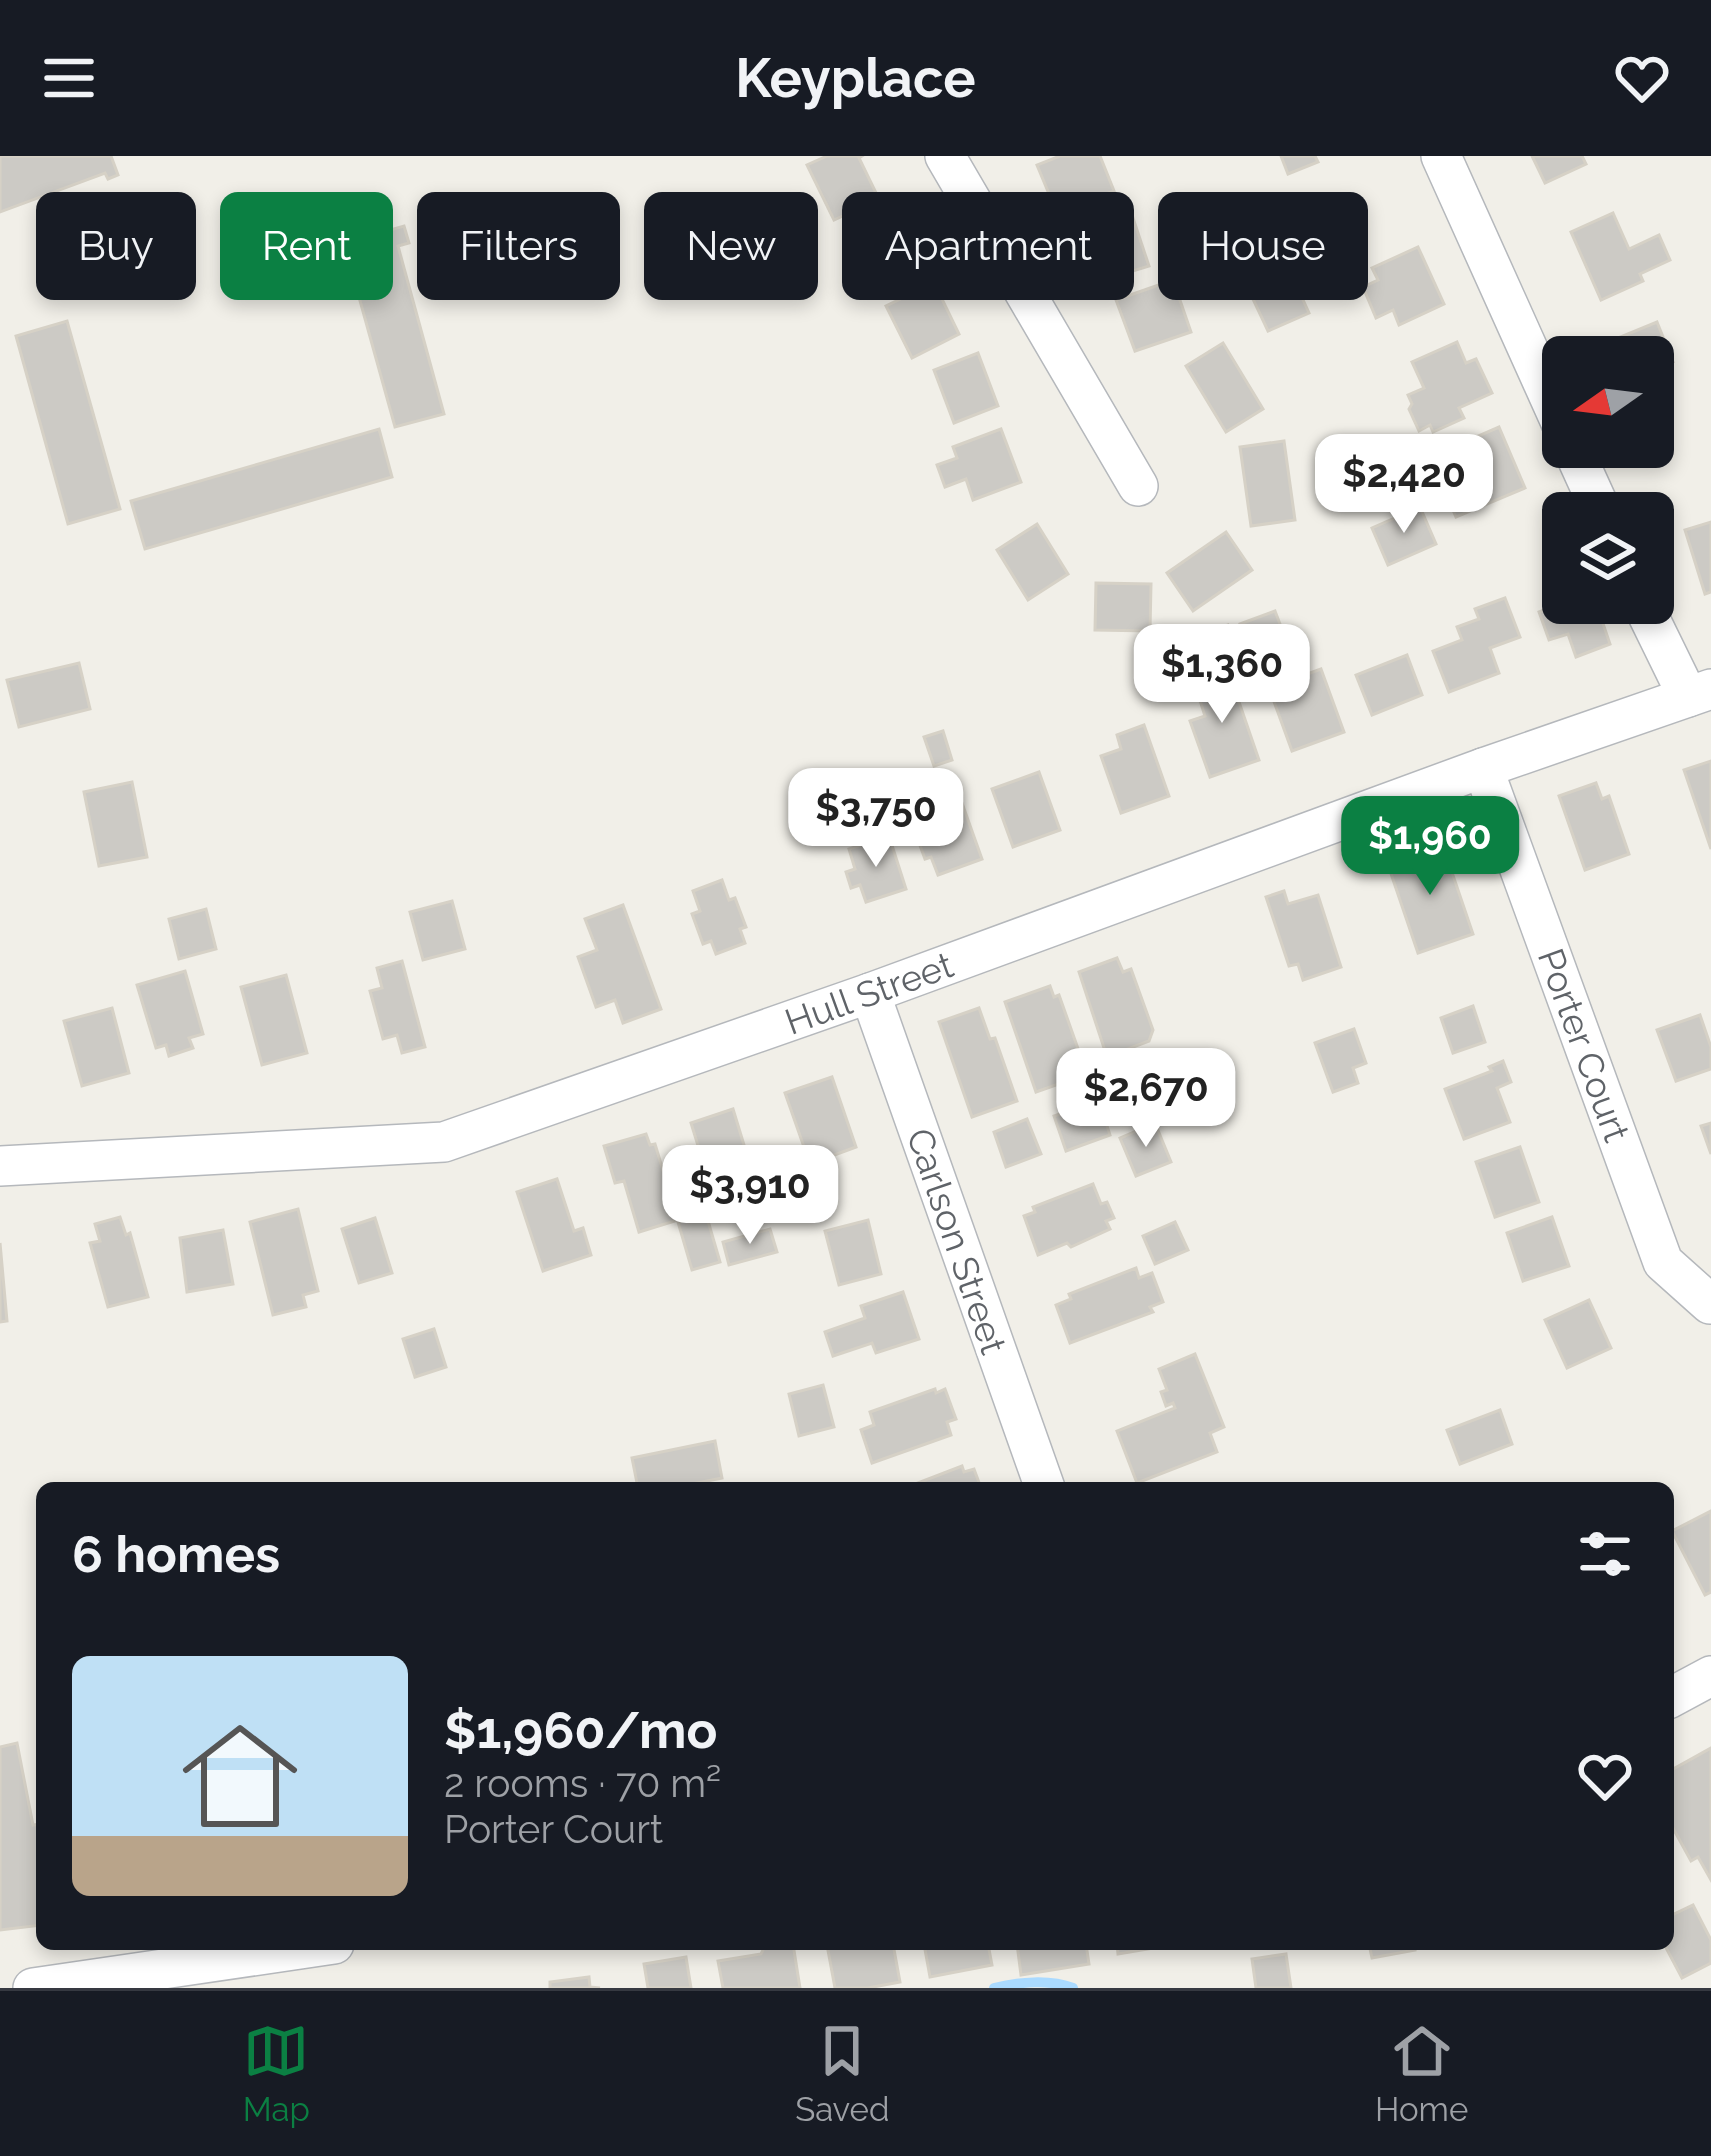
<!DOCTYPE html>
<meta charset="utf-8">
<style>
:root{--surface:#171b24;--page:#242831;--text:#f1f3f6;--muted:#9ea1a6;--line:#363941;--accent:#0b8043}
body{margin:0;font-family:Raleway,sans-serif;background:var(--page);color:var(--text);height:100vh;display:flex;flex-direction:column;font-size:45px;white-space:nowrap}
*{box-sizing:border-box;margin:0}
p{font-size:39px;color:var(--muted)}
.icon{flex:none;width:66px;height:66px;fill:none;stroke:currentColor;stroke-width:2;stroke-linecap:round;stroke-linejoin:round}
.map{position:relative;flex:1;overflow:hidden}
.sheet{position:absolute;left:36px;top:1326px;width:1638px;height:468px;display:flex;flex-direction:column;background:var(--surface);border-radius:18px;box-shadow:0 6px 18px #0003}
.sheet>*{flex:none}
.top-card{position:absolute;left:36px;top:36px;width:1641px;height:108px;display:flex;gap:24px}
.needle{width:78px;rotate:256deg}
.buttons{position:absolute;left:1542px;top:180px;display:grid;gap:24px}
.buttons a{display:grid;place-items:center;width:132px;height:132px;border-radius:18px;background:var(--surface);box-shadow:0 6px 18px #0003;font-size:60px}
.price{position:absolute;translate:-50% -102px;padding:0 27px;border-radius:24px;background:#fff;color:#222;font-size:39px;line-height:78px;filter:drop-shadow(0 3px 6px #0008)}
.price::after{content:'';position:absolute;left:50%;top:72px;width:36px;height:27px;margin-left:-18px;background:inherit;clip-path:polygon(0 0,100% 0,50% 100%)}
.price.active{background:var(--accent);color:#fff}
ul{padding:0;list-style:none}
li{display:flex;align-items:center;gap:36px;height:300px;padding:0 36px}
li+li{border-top:3px solid var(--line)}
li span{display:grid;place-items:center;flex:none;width:336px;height:240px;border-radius:18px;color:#555}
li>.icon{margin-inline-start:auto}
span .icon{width:144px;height:144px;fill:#fffc;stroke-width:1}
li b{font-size:51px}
h2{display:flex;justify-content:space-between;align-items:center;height:144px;padding:0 36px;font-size:51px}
.chip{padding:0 42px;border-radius:18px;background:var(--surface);box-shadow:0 6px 18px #0003;font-size:42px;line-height:108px}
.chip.active{background:var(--accent);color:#fff}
header{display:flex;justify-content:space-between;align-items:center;height:156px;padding:0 36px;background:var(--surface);font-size:54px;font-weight:700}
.tab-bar{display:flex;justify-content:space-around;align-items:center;height:168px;border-top:3px solid var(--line);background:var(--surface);font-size:33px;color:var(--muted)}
.tab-bar a{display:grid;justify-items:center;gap:6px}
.tab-bar .active{color:var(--accent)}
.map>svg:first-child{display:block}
</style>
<header><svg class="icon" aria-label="menu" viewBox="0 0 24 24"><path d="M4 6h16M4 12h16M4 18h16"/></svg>Keyplace<svg class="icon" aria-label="heart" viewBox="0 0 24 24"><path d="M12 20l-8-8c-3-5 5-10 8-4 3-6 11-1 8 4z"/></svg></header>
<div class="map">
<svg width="1711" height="1832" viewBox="0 0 1711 1832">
<rect width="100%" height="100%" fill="#f1efe8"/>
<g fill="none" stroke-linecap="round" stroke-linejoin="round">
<path stroke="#aadaff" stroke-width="10" d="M 994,1832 C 1018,1826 1050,1823 1073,1832"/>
</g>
<g fill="#cccac5" stroke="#d6d1c6" stroke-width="3">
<polygon points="0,0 111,0 118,19 108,23 105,17 0,56"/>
<polygon points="827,0 862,0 859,2 879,43 834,64 807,9"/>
<polygon points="1060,0 1100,0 1114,35 1057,57 1037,9"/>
<polygon points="1281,0 1315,0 1318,6 1288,18"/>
<polygon points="1532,0 1582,0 1586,8 1545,27"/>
<polygon points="1130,53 1149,110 1094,127 1076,71"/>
<polygon points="901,55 906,67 899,70 916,107 870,129 847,80"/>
<polygon points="1613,57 1629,93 1659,79 1670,104 1640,118 1643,125 1601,144 1571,76"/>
<polygon points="404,70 409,87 398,90 444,258 395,271 344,87"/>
<polygon points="1282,76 1302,121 1294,124 1309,157 1268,175 1252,141 1258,138 1239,95"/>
<polygon points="1418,91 1444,148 1399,169 1393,154 1376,162 1363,131 1378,124 1372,112"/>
<polygon points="940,124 946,136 940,139 959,178 912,202 886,150"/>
<polygon points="1173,124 1191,176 1135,195 1116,144"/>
<polygon points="67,165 120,353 68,368 16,180"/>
<polygon points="1657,166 1673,206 1653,214 1653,201 1620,201 1613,184"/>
<polygon points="1457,186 1466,207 1476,203 1492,237 1459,252 1464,262 1433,276 1430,269 1419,275 1409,253 1412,248 1408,239 1424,232 1412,206"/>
<polygon points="1223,187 1263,253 1226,276 1186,210"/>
<polygon points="978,197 998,250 954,267 934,214"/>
<polygon points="1499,271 1525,332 1456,361 1430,301"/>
<polygon points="379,273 392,321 145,393 131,345"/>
<polygon points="1001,273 1021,326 973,344 966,323 945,331 937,309 957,302 953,291"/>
<polygon points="1284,285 1295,364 1251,370 1240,291"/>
<polygon points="1420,351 1436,388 1388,409 1372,372"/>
<polygon points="1711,366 1711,436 1705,438 1685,374"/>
<polygon points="1037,368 1068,418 1028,444 997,394"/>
<polygon points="1226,376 1252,414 1193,455 1167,417"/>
<polygon points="1096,427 1151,428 1150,475 1095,474"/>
<polygon points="1563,441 1563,447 1596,447 1610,488 1576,501 1568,478 1549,484 1539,456 1558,449 1556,444"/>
<polygon points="1505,442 1520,481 1490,492 1499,517 1449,536 1433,495 1462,484 1457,471 1479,463 1475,453"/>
<polygon points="1275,455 1288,489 1252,502 1240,468"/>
<polygon points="1228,469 1240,504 1216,512 1208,490 1193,495 1189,483"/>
<polygon points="1407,499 1422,539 1372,559 1356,519"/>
<polygon points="79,507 90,553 19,571 7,524"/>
<polygon points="1321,513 1344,576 1292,595 1269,532"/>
<polygon points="1228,514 1259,604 1210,621 1190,565 1205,560 1194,526"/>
<polygon points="1144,569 1169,640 1121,657 1101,600 1121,593 1117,579"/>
<polygon points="943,575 952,604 934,610 924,581"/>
<polygon points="1711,605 1711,693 1684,614"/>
<polygon points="1039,616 1060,674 1013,691 992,633"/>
<polygon points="132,626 147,701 99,710 84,636"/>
<polygon points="1596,627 1602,643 1609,640 1629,698 1585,714 1559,640"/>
<polygon points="962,647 982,703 938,719 931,701 925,703 918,684 924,682 917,663"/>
<polygon points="889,680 906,733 866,746 860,729 851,732 846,716 855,713 849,693"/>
<polygon points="1442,687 1473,778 1418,797 1387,706"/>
<polygon points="722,724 729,744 735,742 746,771 740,773 745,787 716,798 711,785 703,788 692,758 700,755 693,735"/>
<polygon points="1284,735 1288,748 1318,739 1341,811 1303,824 1298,808 1289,810 1266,741"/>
<polygon points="452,745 465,793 423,804 410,756"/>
<polygon points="623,749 661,853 623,867 615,844 596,851 578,801 597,794 585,763"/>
<polygon points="206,753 216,793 179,803 169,763"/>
<polygon points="1117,802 1123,816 1131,813 1153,874 1149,885 1107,901 1079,816"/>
<polygon points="402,805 425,891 402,897 397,879 383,883 370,835 382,832 377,812"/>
<polygon points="185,815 203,878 189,882 193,892 169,900 166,889 156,892 137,829"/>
<polygon points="286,819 307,897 262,909 241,831"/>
<polygon points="1050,830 1054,841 1059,839 1087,918 1036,936 1005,846"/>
<polygon points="1473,850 1485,886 1453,897 1441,862"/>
<polygon points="112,852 129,917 82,930 64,865"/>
<polygon points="979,852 990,883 995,882 1017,945 972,961 939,866"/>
<polygon points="1700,859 1711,891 1711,913 1676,925 1657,874"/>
<polygon points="1354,873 1366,907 1353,912 1358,927 1333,936 1315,887"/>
<polygon points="1503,905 1511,926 1497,932 1510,966 1464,983 1445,933 1492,915 1489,911"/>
<polygon points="1187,912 1199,948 1157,962 1146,925"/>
<polygon points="832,921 856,991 810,1008 785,937"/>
<polygon points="1099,945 1110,979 1066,995 1054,960"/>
<polygon points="733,953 755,1025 713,1038 691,967"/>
<polygon points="1027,963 1041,998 1006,1011 994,976"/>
<polygon points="1155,967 1171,1006 1136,1020 1120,982"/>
<polygon points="1711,967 1711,998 1701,970"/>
<polygon points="646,978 650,989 655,988 678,1064 639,1076 624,1025 615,1027 604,990"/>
<polygon points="1520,991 1539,1046 1495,1061 1476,1006"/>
<polygon points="557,1023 574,1075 583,1072 591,1099 543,1115 517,1036"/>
<polygon points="1093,1028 1101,1048 1107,1046 1114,1062 1106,1065 1110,1073 1071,1091 1067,1087 1038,1099 1024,1060 1035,1056 1033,1051"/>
<polygon points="298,1053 318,1135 303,1139 306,1151 273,1159 250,1066"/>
<polygon points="706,1058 720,1106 692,1114 678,1066"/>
<polygon points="120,1061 126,1079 130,1077 148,1141 108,1151 90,1087 100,1085 95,1068"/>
<polygon points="1552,1061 1569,1110 1523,1125 1507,1077"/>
<polygon points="375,1062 392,1117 359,1127 342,1073"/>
<polygon points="868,1064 881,1118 839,1129 825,1075"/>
<polygon points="1175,1066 1188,1094 1155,1108 1143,1080"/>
<polygon points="770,1073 777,1096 729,1109 723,1086"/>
<polygon points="223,1074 233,1128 187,1136 180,1082"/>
<polygon points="0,1087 7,1165 0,1166"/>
<polygon points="1136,1112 1139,1122 1152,1117 1163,1146 1150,1151 1153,1156 1070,1187 1056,1149 1071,1143 1069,1138"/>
<polygon points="903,1136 919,1183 876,1197 872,1187 833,1200 825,1176 865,1162 861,1150"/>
<polygon points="1589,1144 1611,1192 1567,1212 1545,1164"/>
<polygon points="434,1173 446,1211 415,1221 403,1183"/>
<polygon points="1195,1198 1224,1271 1210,1277 1217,1296 1137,1327 1117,1275 1175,1252 1173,1247 1166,1250 1161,1236 1167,1234 1159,1213"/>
<polygon points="823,1229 834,1271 799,1280 789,1238"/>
<polygon points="935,1233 936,1237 945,1233 956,1263 947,1266 951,1279 872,1307 861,1274 874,1269 870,1256"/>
<polygon points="1500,1254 1512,1288 1460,1308 1447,1274"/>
<polygon points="715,1285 722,1322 672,1332 638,1332 632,1302"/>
<polygon points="962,1310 964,1316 974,1313 981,1332 905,1332"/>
<polygon points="1711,1355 1711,1436 1705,1439 1672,1375"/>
<polygon points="17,1587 33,1669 42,1668 42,1769 0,1774 0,1591"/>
<polygon points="1711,1592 1711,1724 1698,1701 1691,1705 1668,1663 1668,1616"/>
<polygon points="1693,1749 1711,1784 1711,1807 1682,1822 1664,1788 1668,1788 1668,1761"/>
<polygon points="793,1788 800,1832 723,1832 718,1805 761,1798 765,1790"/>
<polygon points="893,1788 900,1826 868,1832 835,1832 827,1789"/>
<polygon points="924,1788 988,1788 992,1809 930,1821"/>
<polygon points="1017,1788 1086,1788 1089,1808 1021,1819"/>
<polygon points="1117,1788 1177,1788 1118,1798"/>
<polygon points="1369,1788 1414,1788 1415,1794 1372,1802"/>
<polygon points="1286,1798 1291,1832 1256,1832 1252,1803"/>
<polygon points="686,1801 691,1832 648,1832 644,1808"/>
<polygon points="589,1821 590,1831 600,1832 550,1832 550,1826"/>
</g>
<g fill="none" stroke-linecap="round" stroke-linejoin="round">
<g stroke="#b5b8bc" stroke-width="42">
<g id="street">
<polyline points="945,0 1138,330"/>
<polyline points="1441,0 1563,271"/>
<polyline points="1572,291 1602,357"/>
<polyline points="1642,447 1688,541"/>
<polyline points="1483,612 1663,1106 1710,1148"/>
<polyline points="870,837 1045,1332"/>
<polyline points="0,1010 444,986 870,837 1483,612 1711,533"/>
<polyline points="1668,1543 1711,1520"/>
<polyline points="33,1832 334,1788"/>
</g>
</g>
<use href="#street" stroke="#fff" stroke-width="39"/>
</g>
<g text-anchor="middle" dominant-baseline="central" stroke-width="9" stroke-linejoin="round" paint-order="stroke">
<g font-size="36" fill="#5f6368" stroke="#fff">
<text transform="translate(869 837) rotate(-20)">Hull Street</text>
<text transform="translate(1584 889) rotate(70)">Porter Court</text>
<text transform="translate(957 1085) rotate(71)">Carlson Street</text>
</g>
</g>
</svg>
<div class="buttons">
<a><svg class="needle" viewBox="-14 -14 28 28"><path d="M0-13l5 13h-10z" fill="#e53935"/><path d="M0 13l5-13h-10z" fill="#9ea1a6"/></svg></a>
<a><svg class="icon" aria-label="layers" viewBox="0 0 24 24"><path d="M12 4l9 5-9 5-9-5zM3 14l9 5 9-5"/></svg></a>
</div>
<b class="price" style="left:1404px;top:380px">$2,420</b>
<b class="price" style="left:1222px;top:570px">$1,360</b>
<b class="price" style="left:876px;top:714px">$3,750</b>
<b class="price active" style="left:1430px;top:742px">$1,960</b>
<b class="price" style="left:1146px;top:994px">$2,670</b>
<b class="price" style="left:750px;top:1091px">$3,910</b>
<div class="top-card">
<a class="chip">Buy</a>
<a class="chip active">Rent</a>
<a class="chip">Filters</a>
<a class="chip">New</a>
<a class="chip">Apartment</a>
<a class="chip">House</a>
</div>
<section class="sheet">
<h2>6 homes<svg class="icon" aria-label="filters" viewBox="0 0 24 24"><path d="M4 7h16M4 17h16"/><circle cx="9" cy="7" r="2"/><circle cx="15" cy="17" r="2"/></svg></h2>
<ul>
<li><span style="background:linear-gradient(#bfe0f5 75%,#b9a48a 0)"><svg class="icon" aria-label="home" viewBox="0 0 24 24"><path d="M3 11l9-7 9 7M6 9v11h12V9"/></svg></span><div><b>$1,960/mo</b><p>2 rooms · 70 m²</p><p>Porter Court</p></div><svg class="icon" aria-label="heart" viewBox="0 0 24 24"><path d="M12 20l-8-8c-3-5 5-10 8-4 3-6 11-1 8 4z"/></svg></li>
</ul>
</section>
</div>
<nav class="tab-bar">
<a class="active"><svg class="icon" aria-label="map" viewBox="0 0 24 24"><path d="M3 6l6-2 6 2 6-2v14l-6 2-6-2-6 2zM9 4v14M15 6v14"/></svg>Map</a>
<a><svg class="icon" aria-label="saved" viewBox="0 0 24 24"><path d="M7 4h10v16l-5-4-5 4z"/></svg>Saved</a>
<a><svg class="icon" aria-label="home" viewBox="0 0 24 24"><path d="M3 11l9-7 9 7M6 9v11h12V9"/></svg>Home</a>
</nav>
